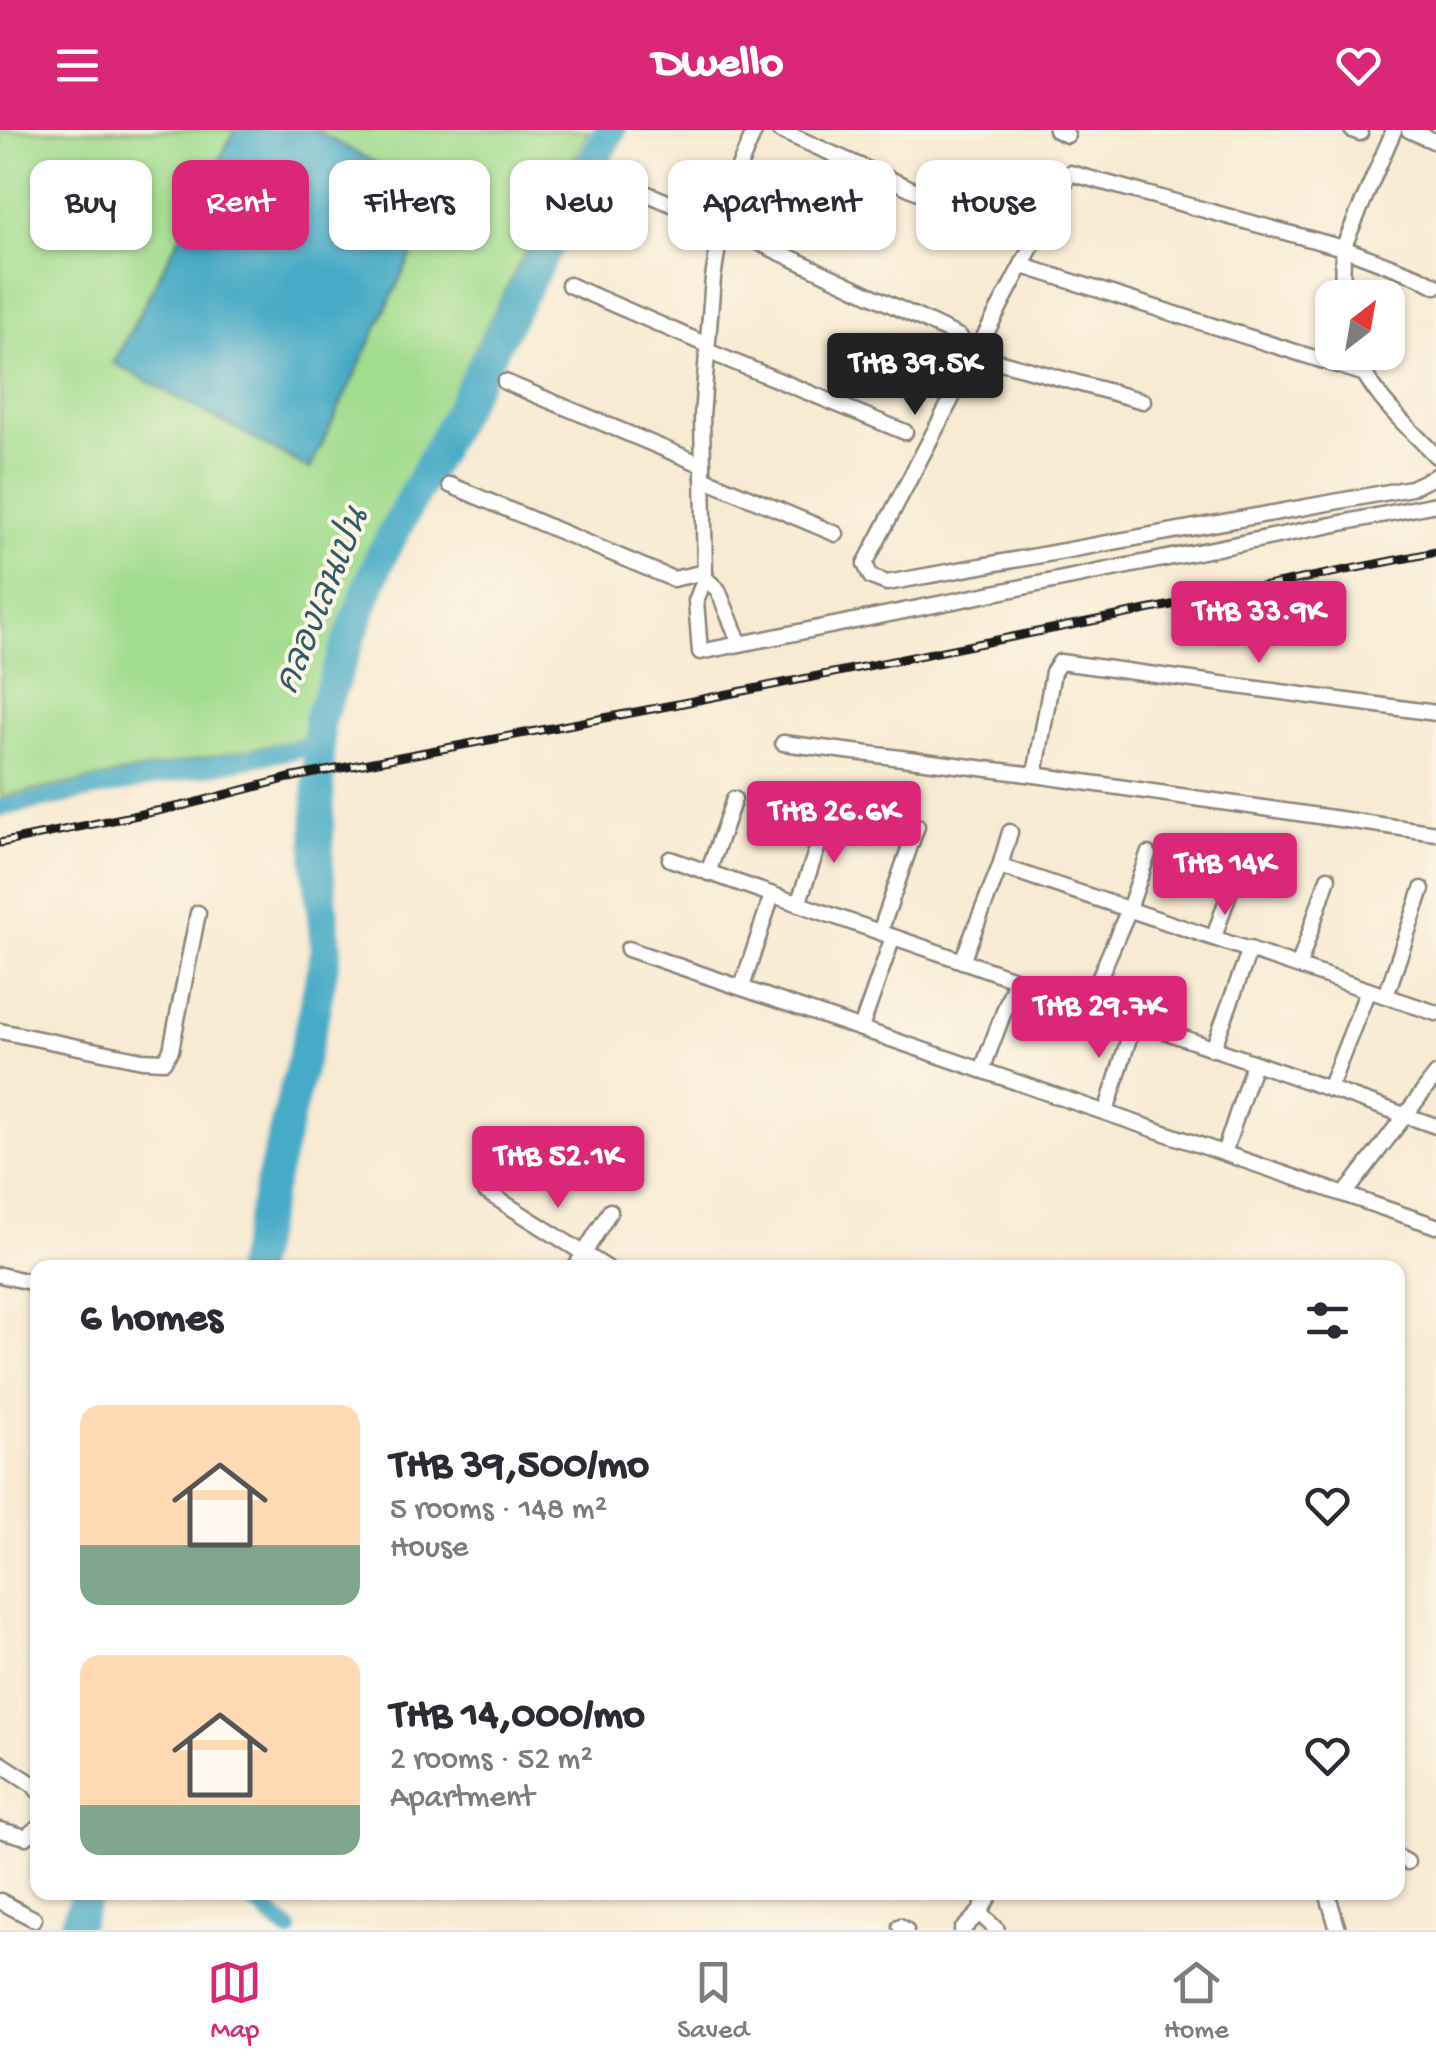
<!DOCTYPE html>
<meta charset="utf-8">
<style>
:root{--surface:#fff;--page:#f2f2f3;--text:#2b2b33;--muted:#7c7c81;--line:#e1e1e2;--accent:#db2777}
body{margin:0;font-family:"Gochi Hand","Playpen Sans Thai",sans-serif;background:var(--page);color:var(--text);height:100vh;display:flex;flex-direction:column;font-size:38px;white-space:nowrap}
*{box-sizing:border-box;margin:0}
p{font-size:32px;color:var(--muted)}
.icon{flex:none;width:55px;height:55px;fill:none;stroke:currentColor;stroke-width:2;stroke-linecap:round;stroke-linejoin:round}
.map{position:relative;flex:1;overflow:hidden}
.drawer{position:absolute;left:30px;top:1130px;width:1375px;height:640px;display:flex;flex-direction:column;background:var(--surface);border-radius:20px;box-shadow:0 2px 8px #0004}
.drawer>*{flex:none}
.top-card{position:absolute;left:30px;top:30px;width:1378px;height:90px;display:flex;gap:20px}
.needle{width:65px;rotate:31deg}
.controls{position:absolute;left:1315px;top:150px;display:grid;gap:20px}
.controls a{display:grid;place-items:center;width:90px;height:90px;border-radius:20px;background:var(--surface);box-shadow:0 2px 8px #0004;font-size:50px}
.price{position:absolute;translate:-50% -85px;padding:0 22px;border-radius:10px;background:var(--accent);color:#fff;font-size:32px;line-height:65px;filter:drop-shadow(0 2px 5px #0008)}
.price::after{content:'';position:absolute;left:50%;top:60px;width:30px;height:22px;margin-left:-15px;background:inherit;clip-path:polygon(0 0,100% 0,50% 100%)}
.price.current{background:#222;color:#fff}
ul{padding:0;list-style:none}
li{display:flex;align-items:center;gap:30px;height:250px;padding:0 50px}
li span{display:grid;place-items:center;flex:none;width:280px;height:200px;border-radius:20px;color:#555}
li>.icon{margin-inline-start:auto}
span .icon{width:120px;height:120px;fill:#fffc;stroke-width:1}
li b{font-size:42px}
h2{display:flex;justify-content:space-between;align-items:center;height:120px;padding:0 50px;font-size:42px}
.tag{padding:0 35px;border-radius:20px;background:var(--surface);box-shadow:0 2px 8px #0004;font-size:35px;line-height:90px}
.tag.current{background:var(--accent);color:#fff}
header{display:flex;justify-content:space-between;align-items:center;height:130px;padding:0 50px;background:var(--accent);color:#fff;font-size:45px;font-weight:700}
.dock{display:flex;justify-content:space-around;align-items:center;height:140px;border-top:2px solid var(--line);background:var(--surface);font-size:28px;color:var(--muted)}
.dock a{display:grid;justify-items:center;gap:5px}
.dock .current{color:var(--accent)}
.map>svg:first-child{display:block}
</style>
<header><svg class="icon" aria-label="menu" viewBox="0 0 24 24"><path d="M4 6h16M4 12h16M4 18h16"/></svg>Dwello<svg class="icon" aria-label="heart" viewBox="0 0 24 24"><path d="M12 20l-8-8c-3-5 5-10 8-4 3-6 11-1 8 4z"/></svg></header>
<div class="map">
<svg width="1436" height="1800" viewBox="0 0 1436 1800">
<rect width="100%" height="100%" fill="#fcf5e5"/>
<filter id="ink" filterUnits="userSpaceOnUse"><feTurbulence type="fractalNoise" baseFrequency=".01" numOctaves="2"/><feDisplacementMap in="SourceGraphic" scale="20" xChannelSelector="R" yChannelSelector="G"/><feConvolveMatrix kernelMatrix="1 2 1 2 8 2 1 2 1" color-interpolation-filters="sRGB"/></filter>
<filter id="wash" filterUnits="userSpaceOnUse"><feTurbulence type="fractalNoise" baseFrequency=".0048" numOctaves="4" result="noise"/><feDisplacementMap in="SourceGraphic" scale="40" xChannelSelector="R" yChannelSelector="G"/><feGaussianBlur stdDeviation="2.25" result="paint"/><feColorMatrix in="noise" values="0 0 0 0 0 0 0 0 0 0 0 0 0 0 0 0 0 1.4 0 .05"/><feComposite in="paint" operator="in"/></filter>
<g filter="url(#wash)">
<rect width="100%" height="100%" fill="#f8ead3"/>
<polygon fill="#a2dc8f" stroke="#5f7c56" stroke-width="2.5" points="0,0 235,0 114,233 439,68 314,0 589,0 403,357 346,482 304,609 0,667"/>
<polygon fill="#47aac6" stroke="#326371" stroke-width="2.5" points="235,0 314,0 439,67 310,339 114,233"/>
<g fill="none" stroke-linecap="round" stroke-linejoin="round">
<g stroke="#47aac6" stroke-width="18">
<polyline points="0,678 318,615"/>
<polyline points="243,1762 289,1800"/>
</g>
<g stroke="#47aac6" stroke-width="32">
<polyline points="250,1138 312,892 326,819 318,736 319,590 380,428 610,0"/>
<polyline points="74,1800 87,1762"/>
</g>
</g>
</g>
<g filter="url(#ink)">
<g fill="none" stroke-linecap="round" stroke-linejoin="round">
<g stroke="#8a8378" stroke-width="19">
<g id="minor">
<polyline points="755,0 726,67 713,148 702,286 705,448 696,471 700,522 1436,374"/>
<polyline points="779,0 1013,104"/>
<polyline points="1056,0 1067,5"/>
<polyline points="1352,0 1360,3"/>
<polyline points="1409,0 1436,12"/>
<polyline points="615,50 721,95 960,207"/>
<polyline points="1023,136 1362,243"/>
<polyline points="569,155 707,215"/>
<polyline points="1436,156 1419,147 1343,118 1070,43 865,434 871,447 887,453 1411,358 1436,346"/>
<polyline points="1342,168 1343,118 1394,0"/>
<polyline points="707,221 905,302"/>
<path d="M 1354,222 C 1370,264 1405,294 1436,326"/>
<polyline points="972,224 1143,271"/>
<polyline points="505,252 703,335"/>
<polyline points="703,348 836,404"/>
<polyline points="450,355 673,449 705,442"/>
<polyline points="705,448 718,460 740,514"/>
<polyline points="783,613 1035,645 1436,703"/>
<polyline points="1035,645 1053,542 1060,532 1436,583"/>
<polyline points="670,729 1436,996"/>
<polyline points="1000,736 1436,883"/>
<polyline points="708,743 734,669"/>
<polyline points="798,774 829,684"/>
<polyline points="880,802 917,696"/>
<polyline points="1214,807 1239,734"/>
<polyline points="628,819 1436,1096"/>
<polyline points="962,831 1000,736 1010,702"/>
<polyline points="1299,835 1328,748"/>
<polyline points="742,857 772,765"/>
<polyline points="1386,866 1422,759"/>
<polyline points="1087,876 1129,779 1148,724"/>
<polyline points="861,898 893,807"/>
<polyline points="0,901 142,930 164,931 171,920 198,783"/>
<polyline points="1213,919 1250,819"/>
<polyline points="982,940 1015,852"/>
<polyline points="1329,959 1368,860"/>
<polyline points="1106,982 1134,892"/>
<polyline points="1224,1023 1254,933"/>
<polyline points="485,1061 607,1138"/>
<polyline points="1345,1064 1436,945"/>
<polyline points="575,1138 610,1081"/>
<polyline points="0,1145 38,1154"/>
<polyline points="0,1633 34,1655 38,1661"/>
<polyline points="0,1700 26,1707 38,1697"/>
<polyline points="1398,1727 1407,1732"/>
<polyline points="1327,1762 1338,1800"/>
<polyline points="0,1771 34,1789"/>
<polyline points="979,1783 997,1800"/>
<polyline points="900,1796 906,1800"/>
<polyline points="962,1800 979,1783 992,1762"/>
</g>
</g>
<use href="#minor" stroke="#fff" stroke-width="14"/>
<g stroke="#1c1c1c" stroke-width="9">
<polyline id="rail" points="0,713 186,675 289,648 678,574 1436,422"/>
</g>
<use href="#rail" stroke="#fcf5e5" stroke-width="5" stroke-dasharray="15" stroke-linecap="butt"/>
</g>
</g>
<g text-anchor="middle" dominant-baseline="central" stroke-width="8" stroke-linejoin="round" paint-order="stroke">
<g font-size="35" font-style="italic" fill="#2f5c68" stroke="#fcf5e5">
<text transform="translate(325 472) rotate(-68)">คลองเลนเปน</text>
</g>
</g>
</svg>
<div class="controls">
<a><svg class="needle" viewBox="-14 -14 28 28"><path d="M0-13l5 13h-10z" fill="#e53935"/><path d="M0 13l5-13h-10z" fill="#7c7c81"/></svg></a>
</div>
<b class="price current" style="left:915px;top:288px">THB 39.5K</b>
<b class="price" style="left:1259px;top:536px">THB 33.9K</b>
<b class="price" style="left:834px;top:736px">THB 26.6K</b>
<b class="price" style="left:1225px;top:788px">THB 14K</b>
<b class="price" style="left:1099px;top:931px">THB 29.7K</b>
<b class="price" style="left:558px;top:1081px">THB 52.1K</b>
<div class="top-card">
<a class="tag">Buy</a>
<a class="tag current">Rent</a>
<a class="tag">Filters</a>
<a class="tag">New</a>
<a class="tag">Apartment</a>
<a class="tag">House</a>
</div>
<section class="drawer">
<h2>6 homes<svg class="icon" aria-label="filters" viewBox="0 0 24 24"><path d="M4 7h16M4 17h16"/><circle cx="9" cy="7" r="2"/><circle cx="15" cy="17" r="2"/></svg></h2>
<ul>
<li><span style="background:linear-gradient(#ffd9b3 70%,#7fa58c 0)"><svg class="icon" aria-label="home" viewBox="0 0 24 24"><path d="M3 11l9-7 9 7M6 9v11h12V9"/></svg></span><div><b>THB 39,500/mo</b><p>5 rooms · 148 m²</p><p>House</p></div><svg class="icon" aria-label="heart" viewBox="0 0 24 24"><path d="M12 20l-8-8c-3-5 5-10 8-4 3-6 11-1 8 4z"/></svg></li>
<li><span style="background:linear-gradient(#ffd9b3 75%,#7fa58c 0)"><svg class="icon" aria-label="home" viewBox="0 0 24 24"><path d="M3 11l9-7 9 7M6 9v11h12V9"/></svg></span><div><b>THB 14,000/mo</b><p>2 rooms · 52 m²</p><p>Apartment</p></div><svg class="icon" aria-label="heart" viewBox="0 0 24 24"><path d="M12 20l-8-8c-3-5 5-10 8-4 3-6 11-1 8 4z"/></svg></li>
</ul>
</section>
</div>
<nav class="dock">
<a class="current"><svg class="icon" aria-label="map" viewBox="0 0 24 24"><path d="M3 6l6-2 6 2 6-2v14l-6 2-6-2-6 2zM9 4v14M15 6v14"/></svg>Map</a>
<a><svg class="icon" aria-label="saved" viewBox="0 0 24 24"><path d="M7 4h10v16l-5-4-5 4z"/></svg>Saved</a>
<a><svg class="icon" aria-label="home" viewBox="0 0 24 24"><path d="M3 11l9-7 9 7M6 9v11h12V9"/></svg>Home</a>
</nav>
